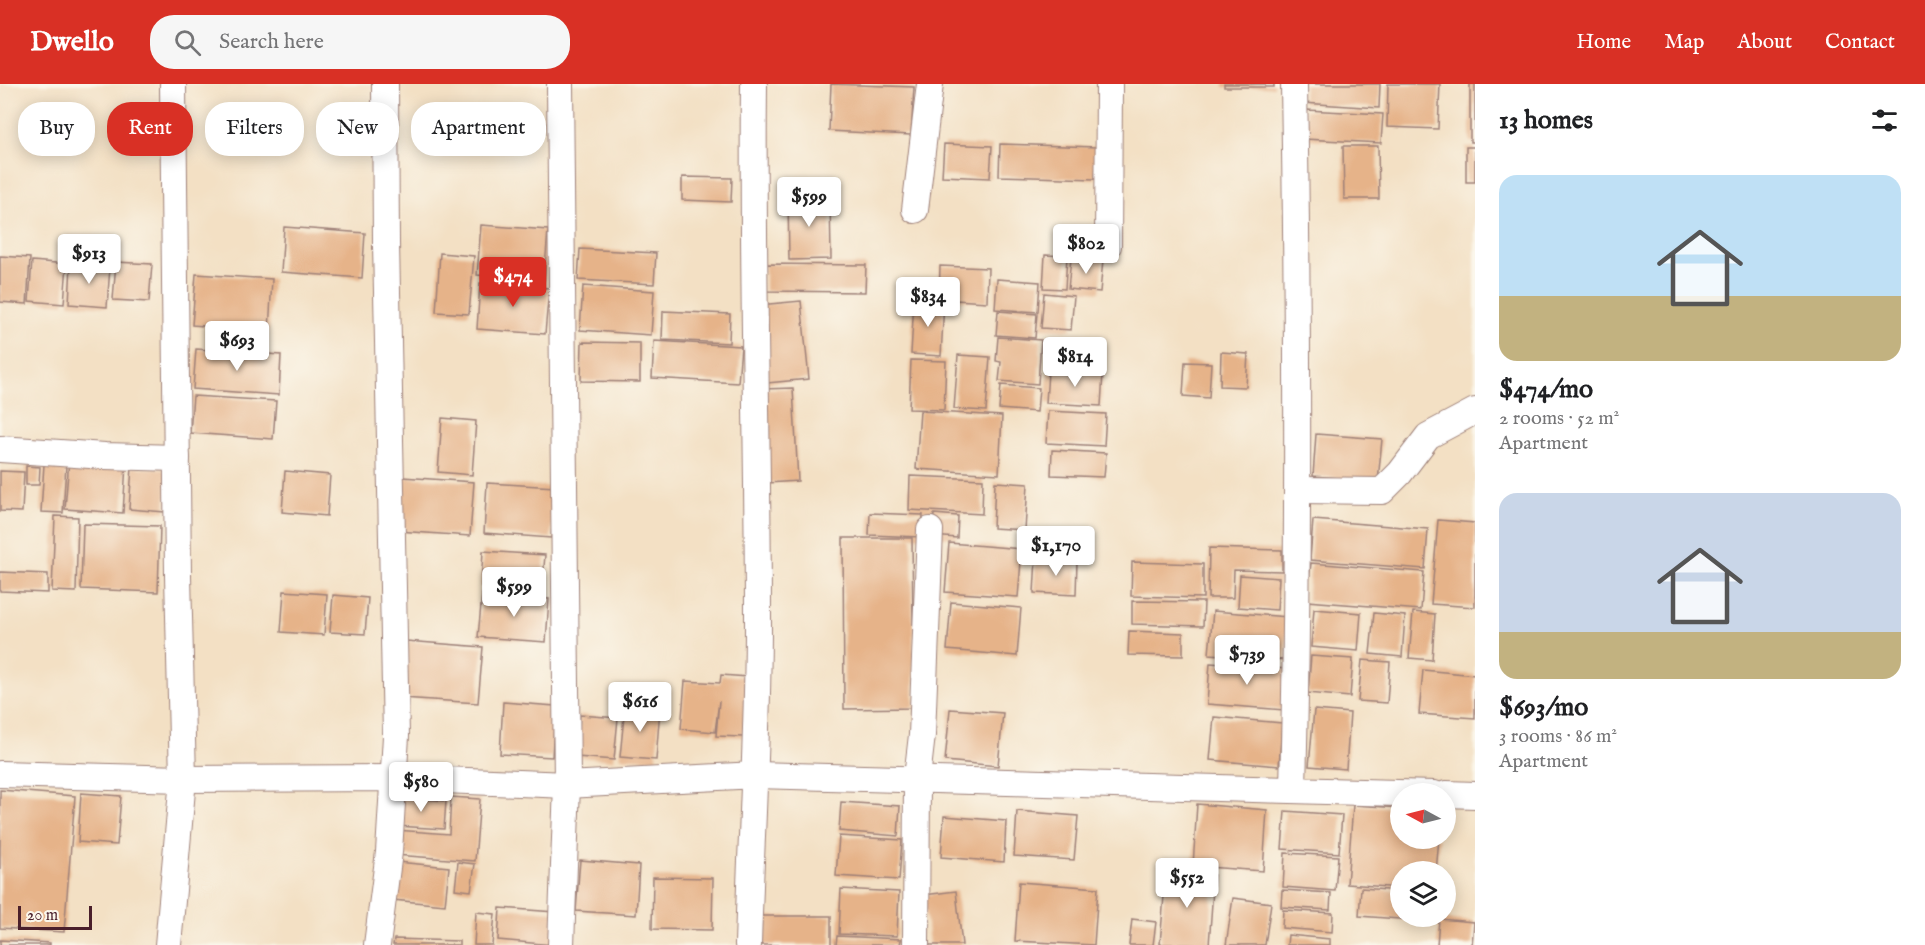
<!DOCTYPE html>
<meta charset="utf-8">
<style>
:root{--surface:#fff;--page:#f6f6f6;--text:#202124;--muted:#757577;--accent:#d93025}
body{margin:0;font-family:"IM FELL English",serif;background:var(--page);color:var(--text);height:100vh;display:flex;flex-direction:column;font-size:22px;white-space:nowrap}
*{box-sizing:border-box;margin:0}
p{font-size:20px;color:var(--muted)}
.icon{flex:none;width:33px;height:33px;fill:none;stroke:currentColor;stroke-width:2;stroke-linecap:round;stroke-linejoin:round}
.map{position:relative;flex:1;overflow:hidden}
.side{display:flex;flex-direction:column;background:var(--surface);width:450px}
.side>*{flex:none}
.top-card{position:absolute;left:18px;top:18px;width:570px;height:54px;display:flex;gap:12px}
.needle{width:39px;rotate:277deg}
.fabs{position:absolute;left:1390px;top:699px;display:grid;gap:12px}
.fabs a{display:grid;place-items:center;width:66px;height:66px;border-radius:50%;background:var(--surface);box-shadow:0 3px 15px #0003;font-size:30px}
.scale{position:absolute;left:18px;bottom:15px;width:74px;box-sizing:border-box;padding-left:6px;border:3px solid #4a1f2b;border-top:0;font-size:16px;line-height:21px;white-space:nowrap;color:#4a1f2b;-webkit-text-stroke:4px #fbf7ec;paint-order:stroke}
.price{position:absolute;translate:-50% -51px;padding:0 14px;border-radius:6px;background:#fff;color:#222;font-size:20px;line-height:39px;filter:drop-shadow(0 2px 3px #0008)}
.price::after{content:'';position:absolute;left:50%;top:36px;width:18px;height:14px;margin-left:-9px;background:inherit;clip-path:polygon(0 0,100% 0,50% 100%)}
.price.current{background:var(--accent);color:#fff}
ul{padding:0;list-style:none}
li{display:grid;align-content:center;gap:12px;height:318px;padding:0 24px}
li span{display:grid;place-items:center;height:186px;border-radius:18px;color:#555}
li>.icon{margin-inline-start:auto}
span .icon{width:108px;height:108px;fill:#fffc;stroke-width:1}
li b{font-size:26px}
h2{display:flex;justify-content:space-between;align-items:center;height:72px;padding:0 24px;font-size:26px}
.chip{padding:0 21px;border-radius:24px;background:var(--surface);box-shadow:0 3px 15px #0003;font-size:21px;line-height:54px}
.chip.current{background:var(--accent);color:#fff}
header{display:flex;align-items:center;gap:36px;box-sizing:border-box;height:84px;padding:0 30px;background:var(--accent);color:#fff}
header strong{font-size:28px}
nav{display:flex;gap:33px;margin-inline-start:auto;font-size:21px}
.search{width:420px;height:54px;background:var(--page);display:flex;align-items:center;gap:15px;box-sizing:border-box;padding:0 21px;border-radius:24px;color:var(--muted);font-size:22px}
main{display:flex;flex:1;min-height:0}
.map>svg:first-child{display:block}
</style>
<header>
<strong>Dwello</strong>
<div class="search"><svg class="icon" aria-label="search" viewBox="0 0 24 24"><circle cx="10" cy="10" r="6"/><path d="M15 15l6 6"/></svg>Search here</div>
<nav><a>Home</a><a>Map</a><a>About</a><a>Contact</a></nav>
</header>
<main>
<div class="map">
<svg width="1475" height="861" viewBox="0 0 1475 861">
<rect width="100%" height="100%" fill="#fbf7ec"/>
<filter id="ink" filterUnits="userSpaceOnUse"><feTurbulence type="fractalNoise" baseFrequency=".0167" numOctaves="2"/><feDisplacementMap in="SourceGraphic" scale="12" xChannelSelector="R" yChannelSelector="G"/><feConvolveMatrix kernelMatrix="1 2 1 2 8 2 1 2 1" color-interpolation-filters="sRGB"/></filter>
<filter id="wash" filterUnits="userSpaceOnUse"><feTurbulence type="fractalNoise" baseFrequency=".008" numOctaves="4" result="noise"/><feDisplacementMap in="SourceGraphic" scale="24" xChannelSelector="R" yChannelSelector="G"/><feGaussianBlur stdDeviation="1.35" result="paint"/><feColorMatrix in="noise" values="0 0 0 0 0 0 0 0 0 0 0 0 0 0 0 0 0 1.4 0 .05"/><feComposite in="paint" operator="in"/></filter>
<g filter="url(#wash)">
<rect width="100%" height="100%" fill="#f3e0c4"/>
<g id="blocks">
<g fill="#e6b389">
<polygon points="831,0 914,3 911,51 829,47"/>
<rect x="1224" y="0" width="50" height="3"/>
<polygon points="1304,0 1380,0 1379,24 1303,19"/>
<polygon points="1388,0 1440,0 1438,45 1387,43"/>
<rect x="1470" y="0" width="5" height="58"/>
<polygon points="1306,26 1383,30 1381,59 1304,55"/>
<polygon points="944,60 992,62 990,94 942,92"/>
<polygon points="1000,60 1097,63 1095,95 999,92"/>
<polygon points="1343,62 1378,62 1379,115 1344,115"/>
<rect x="1466" y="63" width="9" height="35"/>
<polygon points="682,93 732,94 731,118 682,116"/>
<polygon points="788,113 830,113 831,175 789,176"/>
<polygon points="481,141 548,146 544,196 477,191"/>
<polygon points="284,143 365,149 362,194 281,188"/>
<polygon points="580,165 656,169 654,200 578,196"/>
<polygon points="440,169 474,172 469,230 436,228"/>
<polygon points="1045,171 1067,172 1065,205 1043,204"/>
<polygon points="0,172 30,174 27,220 0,218"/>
<polygon points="1071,174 1103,176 1100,208 1068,205"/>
<polygon points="32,177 67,180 64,220 29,217"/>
<polygon points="116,178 152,180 149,218 113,216"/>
<polygon points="71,180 110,183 107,223 69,220"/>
<polygon points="765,180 866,181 865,208 765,207"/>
<polygon points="940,182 988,184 987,218 939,215"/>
<polygon points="196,190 272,195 269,247 192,241"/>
<polygon points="997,195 1040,198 1038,228 995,225"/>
<polygon points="480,199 549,204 545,250 477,245"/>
<polygon points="583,202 654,207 651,251 580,246"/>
<polygon points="1044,209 1074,212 1071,246 1041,244"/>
<polygon points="914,216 944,218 941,272 911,270"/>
<polygon points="801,217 809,295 767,299 759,221"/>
<polygon points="663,227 730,230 729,259 662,256"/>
<polygon points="998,227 1037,230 1035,254 996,251"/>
<polygon points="998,253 1041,256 1038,300 999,297 1001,278 996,277"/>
<polygon points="654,257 741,262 738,299 652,294"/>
<polygon points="582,258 640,259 640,298 581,297"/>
<polygon points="196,265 281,271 279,311 193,305"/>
<polygon points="1221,268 1248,270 1246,303 1220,302"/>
<polygon points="958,271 990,273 986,327 954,325"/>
<polygon points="911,276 946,277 944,326 909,325"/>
<polygon points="1185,278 1211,279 1209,314 1183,312"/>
<polygon points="1048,287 1103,289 1101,322 1046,319"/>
<polygon points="1001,301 1039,304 1037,328 999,325"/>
<polygon points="793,304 798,397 767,399 763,305"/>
<polygon points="193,312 276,317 273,355 190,349"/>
<polygon points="920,327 1002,332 999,390 916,385"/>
<polygon points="1048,327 1106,330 1104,362 1046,359"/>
<polygon points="442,334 476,337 472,391 438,388"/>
<polygon points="1316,350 1382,355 1378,397 1313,392"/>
<polygon points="1052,366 1106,369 1104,393 1051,391"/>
<polygon points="69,376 126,380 123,429 65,425"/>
<polygon points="44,380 66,381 63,429 41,428"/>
<polygon points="26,382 40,383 39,401 26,401"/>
<polygon points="132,383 168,386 165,428 129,425"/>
<polygon points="0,387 24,388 22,428 0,427"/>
<polygon points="285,387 330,391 327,432 282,428"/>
<polygon points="910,392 983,395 982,430 909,426"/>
<polygon points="402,393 474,398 470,452 398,447"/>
<polygon points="995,398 1028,400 1025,446 993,444"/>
<polygon points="487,399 555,403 551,454 484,449"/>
<polygon points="870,429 923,431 922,453 869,451"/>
<polygon points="934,430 958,432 957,454 932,452"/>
<polygon points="55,432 78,433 76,508 52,507"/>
<polygon points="1313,436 1428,445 1425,485 1310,476"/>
<polygon points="1438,436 1475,439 1475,523 1431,520"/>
<polygon points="83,440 160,442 158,508 81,505"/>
<polygon points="843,454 912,454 914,624 844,625"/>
<polygon points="949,459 1022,465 1018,513 945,508"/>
<polygon points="1209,464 1282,466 1282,487 1234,486 1233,514 1208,514"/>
<polygon points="483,467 545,471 542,507 481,502"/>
<polygon points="1036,474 1077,477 1076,511 1034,509"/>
<polygon points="1132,478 1203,480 1203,514 1131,512"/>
<polygon points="1311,479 1424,488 1421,526 1307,517"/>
<polygon points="0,488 48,490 48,509 0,507"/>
<polygon points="1240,491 1279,494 1277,526 1238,523"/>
<polygon points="284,507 327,510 324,551 281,548"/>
<polygon points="482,510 549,515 546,558 478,553"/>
<polygon points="333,511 368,514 365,550 330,548"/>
<polygon points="1132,517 1204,518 1203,542 1132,540"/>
<polygon points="951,518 1021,524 1017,572 947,566"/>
<polygon points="1314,525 1361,529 1358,567 1311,563"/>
<polygon points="1213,527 1288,533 1285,576 1209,570"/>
<polygon points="1413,528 1435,530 1432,576 1409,574"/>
<polygon points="1374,529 1405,532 1402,573 1370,570"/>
<polygon points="1129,547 1183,549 1183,572 1128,571"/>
<polygon points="406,557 483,563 478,619 402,614"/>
<polygon points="1311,572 1353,575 1350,613 1308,609"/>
<polygon points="1362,576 1390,578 1387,619 1358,617"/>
<polygon points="1210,579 1287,585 1284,626 1207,620"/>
<polygon points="1423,586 1475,591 1475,634 1419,630"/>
<polygon points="721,591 748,593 743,653 716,652 719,617 715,648 681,645 685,597 720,599"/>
<polygon points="503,618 555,622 552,673 500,670"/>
<polygon points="625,622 660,624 656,676 620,673"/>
<polygon points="950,625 1003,629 998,682 945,677"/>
<polygon points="1314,626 1350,629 1346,685 1309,682"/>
<polygon points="580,631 618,634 614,676 577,673"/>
<polygon points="1214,633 1282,639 1279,682 1210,676"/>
<polygon points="0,706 75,712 64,848 0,844"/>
<polygon points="81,709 121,712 117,761 78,758"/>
<polygon points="399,713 446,717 444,745 397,742"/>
<polygon points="451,713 480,715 475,777 395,771 396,746 449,750"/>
<polygon points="841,718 900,722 898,752 839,747"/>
<polygon points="1197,720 1267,726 1263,787 1193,782"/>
<polygon points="1353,721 1401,724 1401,754 1439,754 1436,788 1401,788 1401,804 1347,800"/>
<polygon points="1017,727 1078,732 1074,776 1014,772"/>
<polygon points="1285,727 1342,731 1339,769 1282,765"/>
<polygon points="944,732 1006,737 1004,778 941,773"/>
<polygon points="839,752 902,756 899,796 836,792"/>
<polygon points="1285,769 1338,772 1335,807 1283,803"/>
<polygon points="580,776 639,781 636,831 576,827"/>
<polygon points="397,778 449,783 445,821 393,816"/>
<polygon points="458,778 475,780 471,807 455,805"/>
<polygon points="1166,788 1214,791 1209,861 1160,860"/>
<polygon points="653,793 713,794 712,846 652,845"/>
<polygon points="1019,798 1098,804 1094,861 1015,857"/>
<polygon points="1361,804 1401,807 1401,832 1414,832 1413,836 1359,832"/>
<polygon points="841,805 899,808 897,852 839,850"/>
<polygon points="1282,806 1331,809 1330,826 1281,823"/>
<polygon points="956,807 962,861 929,861 924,811"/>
<polygon points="1233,814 1271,819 1265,861 1226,861"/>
<polygon points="500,824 555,828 553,861 498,856"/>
<polygon points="1283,826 1333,829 1332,848 1282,844"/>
<polygon points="476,828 495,830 492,861 474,861"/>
<rect x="754" y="832" width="77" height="29"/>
<polygon points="1132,835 1156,838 1153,861 1129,861"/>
<polygon points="1439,835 1474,838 1472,861 1437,861"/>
<polygon points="1288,851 1330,855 1330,861 1287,861"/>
<polygon points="837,852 901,855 900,861 836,861"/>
<polygon points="394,855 459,857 459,861 393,861"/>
<polygon points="0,856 50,859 50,861 0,861"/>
</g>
</g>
</g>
<g filter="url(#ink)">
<use href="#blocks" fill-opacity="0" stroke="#9e8078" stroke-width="1.5"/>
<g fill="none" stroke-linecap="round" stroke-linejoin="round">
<g stroke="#9e8078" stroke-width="28">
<g id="minor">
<polyline points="560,0 567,701 561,861"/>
<polyline points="915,126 930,0"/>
<polyline points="1108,162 1109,0"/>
<polyline points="0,365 105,372 177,374"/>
<polyline points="1298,406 1382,407 1400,389 1428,352 1475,327"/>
<polyline points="0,690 183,695 394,694 567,701 756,691 1434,710"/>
<path d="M 1293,704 C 1299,469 1298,235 1294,0"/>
<polyline points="1446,710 1475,711"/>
<polyline points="168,861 183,695 178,492 173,0"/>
<polyline points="377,861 389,768 396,652 386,159 385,0"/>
<path d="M 748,861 C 751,754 758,647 758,539 C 758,360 752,180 754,0"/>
<polyline points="916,861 917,694 922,651 930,446"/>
</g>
</g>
<use href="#minor" stroke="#fff" stroke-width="26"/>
</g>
</g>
</svg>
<div class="fabs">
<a><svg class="needle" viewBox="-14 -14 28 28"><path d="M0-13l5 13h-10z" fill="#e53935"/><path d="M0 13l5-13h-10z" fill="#757577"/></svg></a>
<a><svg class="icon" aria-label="layers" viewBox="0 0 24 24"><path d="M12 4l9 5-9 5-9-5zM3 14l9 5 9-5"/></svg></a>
</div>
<div class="scale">20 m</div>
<b class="price" style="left:809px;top:144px">$599</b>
<b class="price" style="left:1086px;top:191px">$802</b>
<b class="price" style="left:89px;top:201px">$913</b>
<b class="price current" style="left:513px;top:224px">$474</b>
<b class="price" style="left:928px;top:244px">$834</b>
<b class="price" style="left:237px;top:288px">$693</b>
<b class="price" style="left:1075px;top:304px">$814</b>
<b class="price" style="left:1056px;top:493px">$1,170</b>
<b class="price" style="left:514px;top:534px">$599</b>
<b class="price" style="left:1247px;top:602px">$739</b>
<b class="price" style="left:640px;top:649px">$616</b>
<b class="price" style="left:421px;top:729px">$580</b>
<b class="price" style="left:1187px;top:825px">$552</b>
<div class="top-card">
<a class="chip">Buy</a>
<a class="chip current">Rent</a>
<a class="chip">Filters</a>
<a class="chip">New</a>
<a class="chip">Apartment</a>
</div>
</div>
<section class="side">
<h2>13 homes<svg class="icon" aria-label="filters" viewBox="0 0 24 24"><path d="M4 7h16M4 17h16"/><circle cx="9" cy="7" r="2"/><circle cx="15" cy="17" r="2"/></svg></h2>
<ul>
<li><span style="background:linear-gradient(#bfe0f5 65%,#c2b280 0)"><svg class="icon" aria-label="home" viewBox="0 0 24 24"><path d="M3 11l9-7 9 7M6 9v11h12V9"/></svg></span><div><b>$474/mo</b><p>2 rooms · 52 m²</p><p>Apartment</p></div></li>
<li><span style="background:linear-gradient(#c9d6e8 75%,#c2b280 0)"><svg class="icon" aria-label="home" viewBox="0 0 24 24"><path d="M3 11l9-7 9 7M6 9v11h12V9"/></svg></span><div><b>$693/mo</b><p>3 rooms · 86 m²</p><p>Apartment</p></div></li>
</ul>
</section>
</main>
